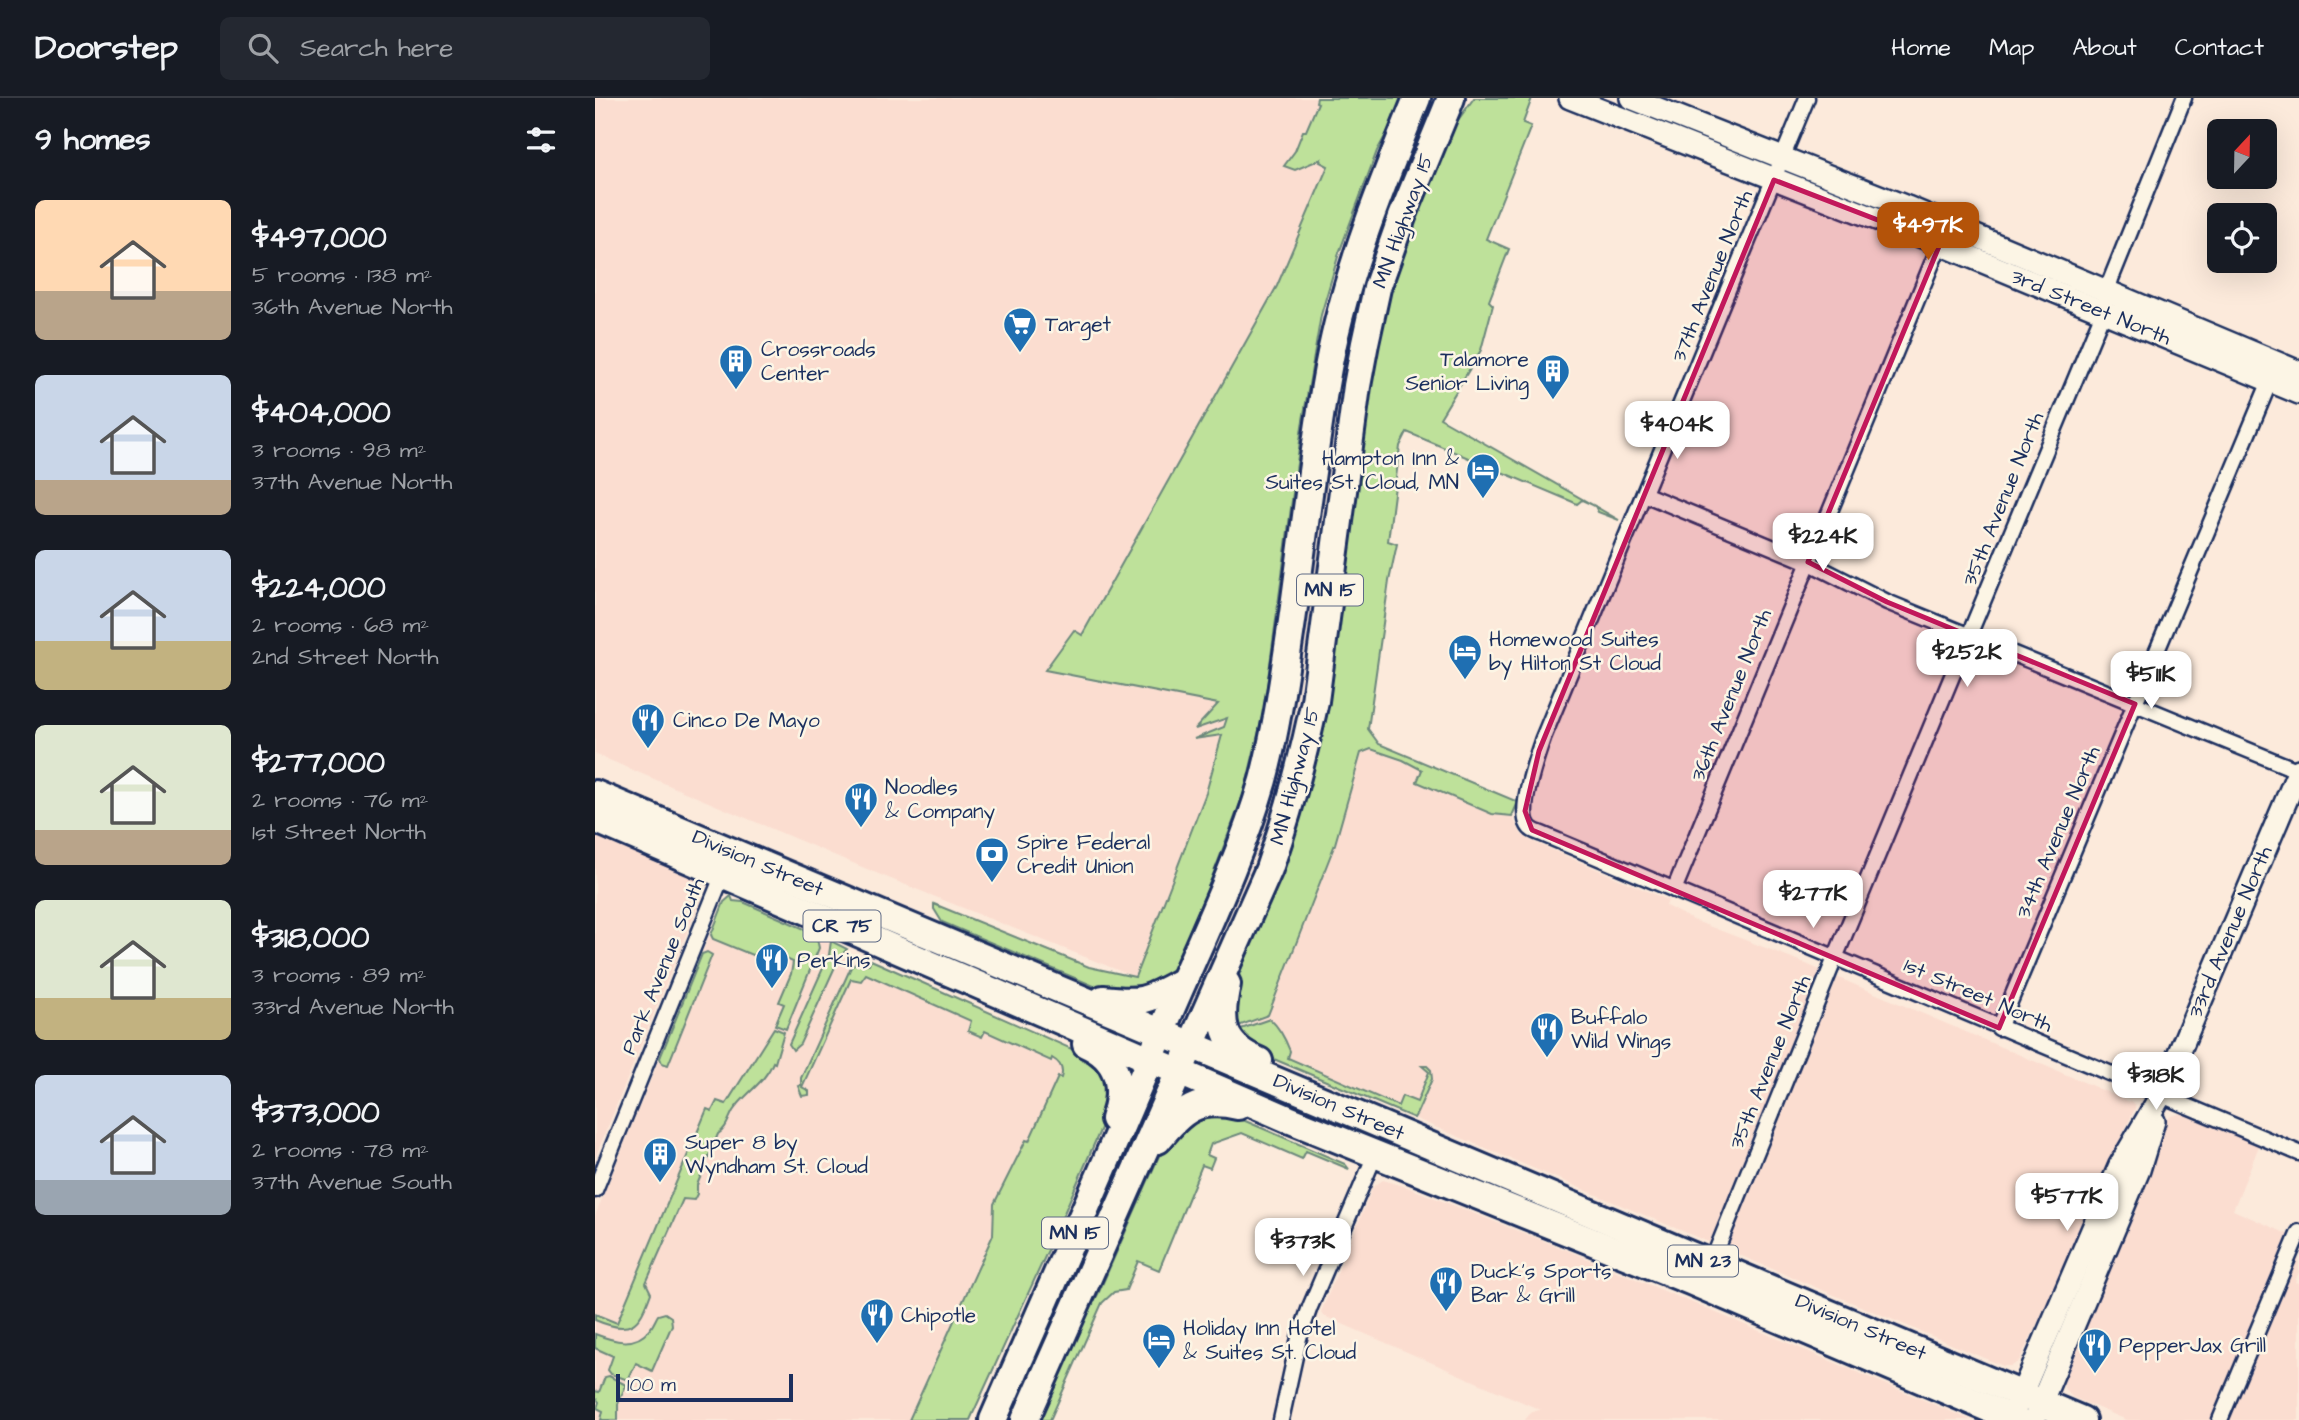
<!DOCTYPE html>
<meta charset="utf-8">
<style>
:root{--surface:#171b24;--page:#242831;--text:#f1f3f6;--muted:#9ea1a6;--line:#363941;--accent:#b45309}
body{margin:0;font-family:"Architects Daughter",sans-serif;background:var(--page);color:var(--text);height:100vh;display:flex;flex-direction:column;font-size:26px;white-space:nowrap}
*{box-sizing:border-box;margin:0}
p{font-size:23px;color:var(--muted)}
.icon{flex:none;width:38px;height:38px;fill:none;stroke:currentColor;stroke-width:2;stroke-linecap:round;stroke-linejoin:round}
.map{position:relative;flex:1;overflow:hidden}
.sheet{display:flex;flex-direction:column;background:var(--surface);width:595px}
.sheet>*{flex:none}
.needle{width:46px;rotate:22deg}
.fabs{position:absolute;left:1612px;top:21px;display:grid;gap:14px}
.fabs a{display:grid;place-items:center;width:70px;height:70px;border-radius:10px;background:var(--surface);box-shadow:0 7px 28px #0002;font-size:35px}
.scale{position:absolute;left:21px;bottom:18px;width:177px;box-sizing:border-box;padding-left:7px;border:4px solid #1b2f5e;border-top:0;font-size:19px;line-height:24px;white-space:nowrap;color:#1b2f5e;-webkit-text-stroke:5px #fcf5e5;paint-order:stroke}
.price{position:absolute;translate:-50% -60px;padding:0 16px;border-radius:14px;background:#fff;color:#222;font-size:23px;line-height:46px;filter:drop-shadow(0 2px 4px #0008)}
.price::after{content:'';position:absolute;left:50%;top:42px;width:21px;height:16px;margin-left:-10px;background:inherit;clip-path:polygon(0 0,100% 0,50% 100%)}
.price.current{background:var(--accent);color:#fff}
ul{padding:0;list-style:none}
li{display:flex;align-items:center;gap:21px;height:175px;padding:0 35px}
li span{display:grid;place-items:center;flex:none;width:196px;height:140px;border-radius:10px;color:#555}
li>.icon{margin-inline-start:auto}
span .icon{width:84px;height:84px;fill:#fffc;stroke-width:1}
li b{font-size:30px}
h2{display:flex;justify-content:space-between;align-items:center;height:84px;padding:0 35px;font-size:30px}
header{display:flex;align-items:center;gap:42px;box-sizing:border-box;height:98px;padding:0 35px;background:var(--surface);border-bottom:2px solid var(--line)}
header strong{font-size:33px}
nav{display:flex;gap:38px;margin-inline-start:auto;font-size:24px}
.search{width:490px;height:63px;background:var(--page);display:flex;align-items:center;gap:18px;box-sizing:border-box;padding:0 24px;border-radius:10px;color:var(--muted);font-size:26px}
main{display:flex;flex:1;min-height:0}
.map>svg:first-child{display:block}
</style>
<header>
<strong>Doorstep</strong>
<div class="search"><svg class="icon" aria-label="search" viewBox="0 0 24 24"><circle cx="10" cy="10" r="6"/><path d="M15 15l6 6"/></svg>Search here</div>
<nav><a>Home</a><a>Map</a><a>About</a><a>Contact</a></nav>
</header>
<main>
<section class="sheet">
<h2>9 homes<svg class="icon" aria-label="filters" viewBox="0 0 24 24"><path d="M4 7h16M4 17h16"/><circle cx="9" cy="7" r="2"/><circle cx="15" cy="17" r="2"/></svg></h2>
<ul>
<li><span style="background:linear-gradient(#ffd9b3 65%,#b9a48a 0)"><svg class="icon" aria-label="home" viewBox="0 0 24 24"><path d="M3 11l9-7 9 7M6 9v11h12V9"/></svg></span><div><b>$497,000</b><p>5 rooms · 138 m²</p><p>36th Avenue North</p></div></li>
<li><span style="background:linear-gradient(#c9d6e8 75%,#b9a48a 0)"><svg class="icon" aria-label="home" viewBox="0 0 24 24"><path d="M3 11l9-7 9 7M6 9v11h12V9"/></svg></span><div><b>$404,000</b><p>3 rooms · 98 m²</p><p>37th Avenue North</p></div></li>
<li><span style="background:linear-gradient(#c9d6e8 65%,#c2b280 0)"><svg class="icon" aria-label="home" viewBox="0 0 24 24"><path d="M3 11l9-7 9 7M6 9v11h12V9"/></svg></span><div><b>$224,000</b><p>2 rooms · 68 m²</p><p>2nd Street North</p></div></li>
<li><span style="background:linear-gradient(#dfe7d0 75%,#b9a48a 0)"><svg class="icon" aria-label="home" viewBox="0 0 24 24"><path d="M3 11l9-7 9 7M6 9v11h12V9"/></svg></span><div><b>$277,000</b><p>2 rooms · 76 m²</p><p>1st Street North</p></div></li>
<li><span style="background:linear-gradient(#dfe7d0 70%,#c2b280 0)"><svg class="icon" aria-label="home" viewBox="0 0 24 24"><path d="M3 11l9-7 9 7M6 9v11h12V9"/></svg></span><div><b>$318,000</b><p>3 rooms · 89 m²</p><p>33rd Avenue North</p></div></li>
<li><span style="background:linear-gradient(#c9d6e8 75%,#9aa5b1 0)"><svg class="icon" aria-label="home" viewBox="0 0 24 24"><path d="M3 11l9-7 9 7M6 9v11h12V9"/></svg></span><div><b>$373,000</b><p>2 rooms · 78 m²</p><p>37th Avenue South</p></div></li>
</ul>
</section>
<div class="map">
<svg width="1704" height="1322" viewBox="0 0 1704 1322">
<rect width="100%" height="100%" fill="#fceadb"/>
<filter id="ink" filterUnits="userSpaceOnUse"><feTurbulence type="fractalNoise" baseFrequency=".0143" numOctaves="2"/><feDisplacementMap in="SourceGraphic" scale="14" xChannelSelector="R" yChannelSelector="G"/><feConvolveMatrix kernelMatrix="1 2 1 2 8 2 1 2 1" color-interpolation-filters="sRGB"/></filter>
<g filter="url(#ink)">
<g fill="#fbddd0">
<polygon points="0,0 755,0 726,64 734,68 682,188 486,537 479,532 450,572 469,578 634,607 611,695 540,879 286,777 0,656"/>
<polygon points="757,642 827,672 822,684 897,716 917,718 926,736 934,742 1073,802 1071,808 1098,822 1197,860 1540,1006 1540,1011 1509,1073 1477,1154 1424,1263 1417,1268 1408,1268 674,959 651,943"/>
<polygon points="0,736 97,778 102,781 106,792 104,805 0,1060"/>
<polygon points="136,798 138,803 148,804 252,851 260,865 276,862 477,951 505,1034 375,1322 0,1322 0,1118 107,856 129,804"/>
<polygon points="1587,1015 1664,1048 1638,1112 1704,1141 1704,1174 1700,1184 1704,1185 1704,1322 1532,1322 1477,1299 1469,1290 1469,1276 1570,1023 1576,1018"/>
<polygon points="788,1082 812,1089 974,1153 1376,1322 930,1322 937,1313 946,1312 729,1218 726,1214 778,1089"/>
</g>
<g fill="#bee19a" stroke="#6c887c" stroke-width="2">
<polygon points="722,0 808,0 799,22 782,53 744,155 726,217 707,328 669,611 650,692 616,782 582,864 576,875 557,893 506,891 347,824 339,811 339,806 494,869 540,879 611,695 627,637 599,641 629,629 632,620 600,631 623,606 450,572 479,532 487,537 682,188 733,68 725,64 726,61 700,72 689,68 700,53 708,33 711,33 723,5 721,4"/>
<polygon points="879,0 937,0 928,25 936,28 891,141 914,151 894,203 898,207 886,252 845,320 1024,422 1003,414 1000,408 987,402 982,406 978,404 812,334 805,348 793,443 802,446 794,483 773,631 784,646 923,704 917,718 897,716 822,684 827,672 808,662 776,651 766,655 740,746 673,917 641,929 636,898 666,820 781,243 800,175 816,131 858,29"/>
<polygon points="136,798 138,803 148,804 221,836 224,850 191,931 180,927 189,906 184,904 196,876 198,864 174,853 157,857 118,841 116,837 129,804"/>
<polygon points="236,843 252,851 244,860 205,946 198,952 194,946 234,857"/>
<polygon points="112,854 117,857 73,967 67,965 65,960 107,856"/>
<path d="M 276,862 L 488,956 L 503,968 L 513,985 L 510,1021 L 453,1152 L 375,1322 L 314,1322 L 398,1137 L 399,1106 L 431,1042 L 434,1043 L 463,979 L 466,980 C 469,971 466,965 457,960 L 456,963 L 390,933 L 387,939 L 373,933 L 376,923 L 271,876 L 266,883 L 256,881 L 207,989 L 214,993 L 214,997 L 207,998 L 203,988 L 206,987 L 206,980 L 256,869 L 263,864 L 274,866 Z"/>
<path d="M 675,921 C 685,930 690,940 695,953 L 693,960 L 803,1008 L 807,998 L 822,1004 L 834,974 L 827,968 L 832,968 L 836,972 L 837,981 L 822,1015 L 819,1020 L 674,959 L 659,950 L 643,932 Z"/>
<path d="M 179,930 L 189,934 L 180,965 L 178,964 C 171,984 150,995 138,1013 C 133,1022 132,1030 123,1036 L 102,1087 L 102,1096 L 99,1102 L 88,1101 L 51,1185 L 56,1195 C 44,1229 35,1237 0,1222 L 0,1216 L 22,1225 L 112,1011 L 117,1013 L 122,1003 L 131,1006 Z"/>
<polygon points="594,1017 636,1018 648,1022 750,1066 754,1071 711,1053 707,1061 647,1035 616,1046 612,1057 619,1060 615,1070 607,1067 564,1172 543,1163 531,1192 519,1194 507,1205 455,1322 438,1322 455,1284 503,1196 571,1042"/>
<path d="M 70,1215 L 76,1219 L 77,1227 L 57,1273 L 41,1265 L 33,1282 L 16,1276 L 13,1272 L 18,1258 L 0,1250 L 0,1236 C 18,1243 40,1250 54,1232 C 58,1228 60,1222 63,1217 Z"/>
<polygon points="14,1278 31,1287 23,1306 23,1322 6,1322 8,1313 2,1310 4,1304 0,1299 0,1293 4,1294 10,1279"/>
</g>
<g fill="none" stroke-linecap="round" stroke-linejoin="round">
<g stroke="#1b2f5e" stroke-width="19">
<g id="street">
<path d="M 1212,0 L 948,640 C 942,658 923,711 933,727 C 936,733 942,734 947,736 L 1704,1055"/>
<polyline points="1049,396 1213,464 1292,504 1704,673"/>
<polyline points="1079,792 1345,146"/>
<polyline points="1404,930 1675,283"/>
<polyline points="0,1092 128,776"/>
<polyline points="1116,1166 1240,860 1504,224 1516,181 1589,0"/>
<polyline points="686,1322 704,1240 715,1209 780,1057"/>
<polyline points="1625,1322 1704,1134"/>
</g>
</g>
<g stroke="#1b2f5e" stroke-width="26">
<g id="secondary">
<polyline points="975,0 1345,146 1704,295"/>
<polyline points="1036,0 1312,109 1704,274"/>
<polyline points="1421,1309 1525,1067 1566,997 1704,672"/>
<polyline points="1439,1322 1544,1072 1559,1023"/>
</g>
</g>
<g stroke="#1b2f5e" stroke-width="32">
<g id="highway">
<polyline points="0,696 1487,1322"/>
<polyline points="0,721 693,1021 1095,1183 1421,1322"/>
<path d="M 632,886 C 624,923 625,947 664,963"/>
<path d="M 508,901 C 550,906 552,902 588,883"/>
<path d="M 491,946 C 523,960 530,989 519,1021"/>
<path d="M 563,1042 C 587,1012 602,999 643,1008"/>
<path d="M 398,1322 C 457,1187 517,1052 574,916 C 607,839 645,762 668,682 C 682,630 689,576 697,523 C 708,444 717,365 730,287 C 747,184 783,96 822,0"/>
<path d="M 430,1322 L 674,771 C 693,716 708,660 720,603 L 762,288 L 770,245 L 782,190 L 807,119 L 856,0"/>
</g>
</g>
<use href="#street" stroke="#fcf5e5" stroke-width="14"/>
<use href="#secondary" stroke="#fcf5e5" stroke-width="21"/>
<use href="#highway" stroke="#fcf5e5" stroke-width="26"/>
</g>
</g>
<path fill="#c2185b" fill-opacity="0.2" stroke="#c2185b" stroke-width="5" stroke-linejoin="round" d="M 1179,82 L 1345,146 L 1213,464 L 1292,504 L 1540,606 L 1404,930 L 937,732 L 930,713 L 944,653 Z"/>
<defs>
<g id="supermarket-pin" transform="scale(1.75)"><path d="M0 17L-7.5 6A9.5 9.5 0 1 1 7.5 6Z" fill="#1f6fb2" stroke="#fcf5e5"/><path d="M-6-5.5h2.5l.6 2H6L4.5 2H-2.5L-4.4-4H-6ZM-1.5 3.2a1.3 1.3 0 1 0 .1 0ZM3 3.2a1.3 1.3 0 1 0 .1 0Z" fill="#fff"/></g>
<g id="building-pin" transform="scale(1.75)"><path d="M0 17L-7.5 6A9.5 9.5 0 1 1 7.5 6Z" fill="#1f6fb2" stroke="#fcf5e5"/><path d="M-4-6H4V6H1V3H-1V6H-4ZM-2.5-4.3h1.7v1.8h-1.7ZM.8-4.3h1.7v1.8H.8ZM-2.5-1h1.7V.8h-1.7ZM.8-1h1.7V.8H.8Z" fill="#fff"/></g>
<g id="hotel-pin" transform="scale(1.75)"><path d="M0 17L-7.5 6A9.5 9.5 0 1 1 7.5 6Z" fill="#1f6fb2" stroke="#fcf5e5"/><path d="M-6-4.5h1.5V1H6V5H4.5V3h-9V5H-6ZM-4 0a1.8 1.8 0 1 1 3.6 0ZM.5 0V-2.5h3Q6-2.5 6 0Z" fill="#fff"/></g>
<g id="restaurant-pin" transform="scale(1.75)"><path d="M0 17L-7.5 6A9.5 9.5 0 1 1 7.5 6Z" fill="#1f6fb2" stroke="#fcf5e5"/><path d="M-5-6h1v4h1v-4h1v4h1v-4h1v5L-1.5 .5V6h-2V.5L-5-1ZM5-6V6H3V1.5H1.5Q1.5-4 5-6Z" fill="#fff"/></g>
<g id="bank-pin" transform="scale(1.75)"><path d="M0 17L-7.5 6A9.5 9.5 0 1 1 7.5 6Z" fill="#1f6fb2" stroke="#fcf5e5"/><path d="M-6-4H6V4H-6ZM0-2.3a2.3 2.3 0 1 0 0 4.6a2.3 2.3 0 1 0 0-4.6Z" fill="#fff"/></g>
</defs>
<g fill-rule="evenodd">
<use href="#supermarket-pin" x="425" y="226"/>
<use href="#building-pin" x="141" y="263"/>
<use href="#building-pin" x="958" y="273"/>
<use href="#hotel-pin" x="888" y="372"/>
<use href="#hotel-pin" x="870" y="553"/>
<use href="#restaurant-pin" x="53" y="622"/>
<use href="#restaurant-pin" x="266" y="701"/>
<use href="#bank-pin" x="397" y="756"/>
<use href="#restaurant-pin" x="177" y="862"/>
<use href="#restaurant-pin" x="952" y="931"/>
<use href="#building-pin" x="65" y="1056"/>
<use href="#restaurant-pin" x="851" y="1185"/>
<use href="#restaurant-pin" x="282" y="1217"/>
<use href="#hotel-pin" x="564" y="1242"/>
<use href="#restaurant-pin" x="1500" y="1247"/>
</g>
<g text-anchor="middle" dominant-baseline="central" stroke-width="5" stroke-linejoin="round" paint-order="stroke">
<g fill="#fcf5e5" stroke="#5e6a86" stroke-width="2">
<rect x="702" y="476.5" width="66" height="31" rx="5"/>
<rect x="208.5" y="812.5" width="77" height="31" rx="5"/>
<rect x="447" y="1119.5" width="66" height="31" rx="5"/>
<rect x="1073" y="1147.5" width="70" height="31" rx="5"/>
</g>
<g font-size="19" font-weight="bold" fill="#1b2f5e">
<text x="735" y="492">MN 15</text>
<text x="247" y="828">CR 75</text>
<text x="480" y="1135">MN 15</text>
<text x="1108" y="1163">MN 23</text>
</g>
<g font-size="21" fill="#1b2f5e" stroke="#fcf5e5">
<text transform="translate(808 123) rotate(-70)">MN Highway 15</text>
<text transform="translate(1117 178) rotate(-68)">37th Avenue North</text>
<text transform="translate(1496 209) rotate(22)">3rd Street North</text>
<text transform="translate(1408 401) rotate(-68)">35th Avenue North</text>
<text transform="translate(1136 597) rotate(-68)">36th Avenue North</text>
<text transform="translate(700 678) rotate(-75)">MN Highway 15</text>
<text transform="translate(1463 734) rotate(-67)">34th Avenue North</text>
<text transform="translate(163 765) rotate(23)">Division Street</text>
<text transform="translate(1635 834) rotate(-67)">33rd Avenue North</text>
<text transform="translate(68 868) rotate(-68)">Park Avenue South</text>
<text transform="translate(1383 897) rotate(23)">1st Street North</text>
<text transform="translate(1175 964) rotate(-68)">35th Avenue North</text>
<text transform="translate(744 1009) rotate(23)">Division Street</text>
<text transform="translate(1266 1229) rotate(23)">Division Street</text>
</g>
<g font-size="21" fill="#1b2f5e" stroke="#fcf5e5" text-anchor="start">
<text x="450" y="226">Target</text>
<text x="166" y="251">Crossroads<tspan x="166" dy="24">Center</tspan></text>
<text x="934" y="261" text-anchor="end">Talamore<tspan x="934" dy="24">Senior Living</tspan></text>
<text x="864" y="360" text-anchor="end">Hampton Inn &amp;<tspan x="864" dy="24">Suites St. Cloud, MN</tspan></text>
<text x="894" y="541">Homewood Suites<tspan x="894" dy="24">by Hilton St Cloud</tspan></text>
<text x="78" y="622">Cinco De Mayo</text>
<text x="290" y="689">Noodles<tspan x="290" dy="24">&amp; Company</tspan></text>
<text x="422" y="744">Spire Federal<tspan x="422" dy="24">Credit Union</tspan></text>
<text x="202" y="862">Perkins</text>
<text x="976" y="919">Buffalo<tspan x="976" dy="24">Wild Wings</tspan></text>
<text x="90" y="1044">Super 8 by<tspan x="90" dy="24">Wyndham St. Cloud</tspan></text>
<text x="876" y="1173">Duck's Sports<tspan x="876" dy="24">Bar &amp; Grill</tspan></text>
<text x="306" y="1217">Chipotle</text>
<text x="588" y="1230">Holiday Inn Hotel<tspan x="588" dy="24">&amp; Suites St. Cloud</tspan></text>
<text x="1524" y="1247">PepperJax Grill</text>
</g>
</g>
</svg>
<div class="fabs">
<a><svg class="needle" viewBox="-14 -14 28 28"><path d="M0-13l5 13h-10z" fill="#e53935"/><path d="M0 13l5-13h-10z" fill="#9ea1a6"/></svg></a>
<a><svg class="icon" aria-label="locate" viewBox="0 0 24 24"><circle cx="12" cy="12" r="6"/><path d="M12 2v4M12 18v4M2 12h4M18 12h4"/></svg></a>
</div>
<div class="scale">100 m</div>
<b class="price current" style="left:1333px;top:164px">$497K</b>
<b class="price" style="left:1082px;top:363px">$404K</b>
<b class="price" style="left:1228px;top:475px">$224K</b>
<b class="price" style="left:1372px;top:591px">$252K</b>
<b class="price" style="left:1556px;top:613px">$511K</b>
<b class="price" style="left:1218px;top:832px">$277K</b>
<b class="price" style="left:1561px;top:1014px">$318K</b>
<b class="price" style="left:1472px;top:1135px">$577K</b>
<b class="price" style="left:708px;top:1180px">$373K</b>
</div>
</main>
